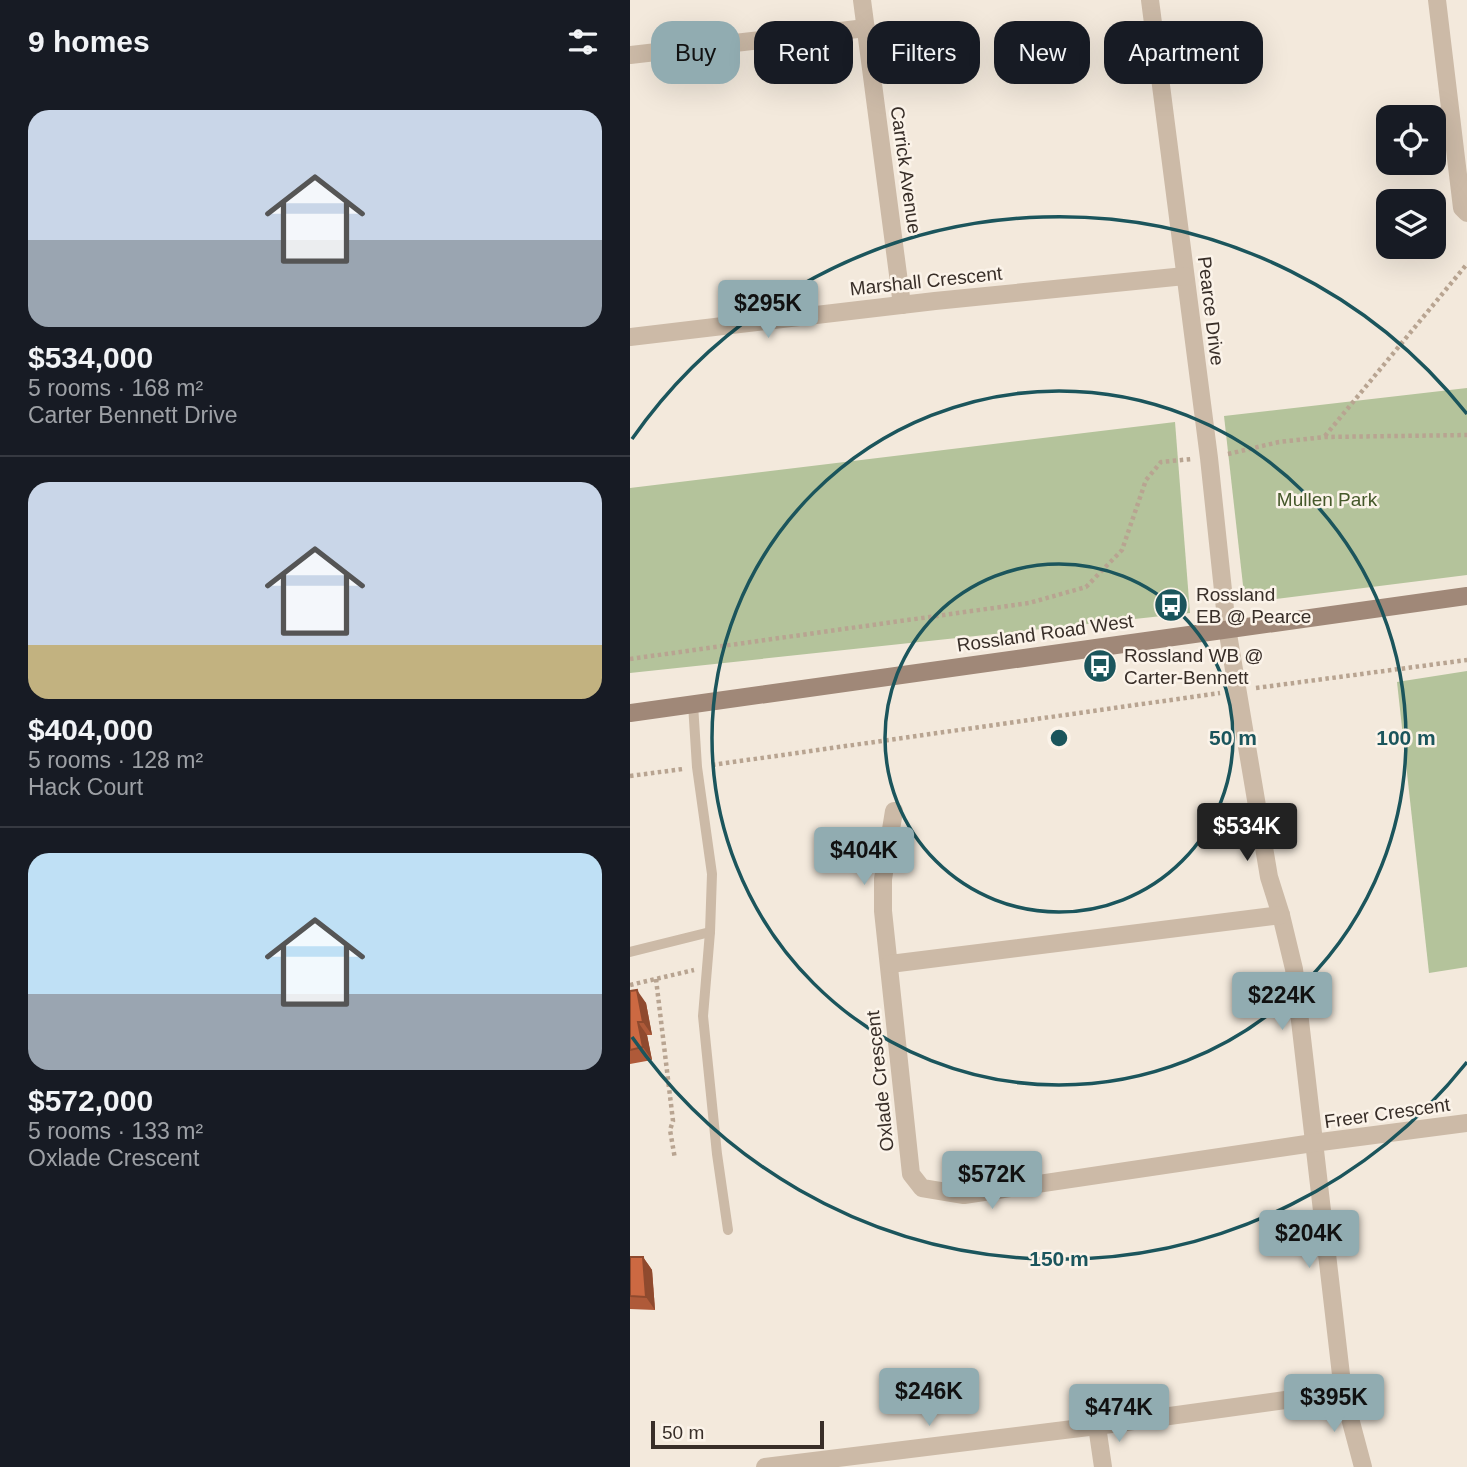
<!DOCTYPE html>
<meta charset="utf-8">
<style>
:root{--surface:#171b24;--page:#242831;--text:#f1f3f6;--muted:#9ea1a6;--line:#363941;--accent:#91acb1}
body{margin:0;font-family:Helvetica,sans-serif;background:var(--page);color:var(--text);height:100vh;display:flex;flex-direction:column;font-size:26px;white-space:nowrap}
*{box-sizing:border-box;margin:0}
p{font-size:23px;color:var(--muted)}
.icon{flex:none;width:38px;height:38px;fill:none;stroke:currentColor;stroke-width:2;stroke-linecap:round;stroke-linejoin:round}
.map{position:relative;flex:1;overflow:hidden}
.sheet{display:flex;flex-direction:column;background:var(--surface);width:630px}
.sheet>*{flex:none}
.guide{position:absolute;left:21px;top:21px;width:665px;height:63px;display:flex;gap:14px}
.fabs{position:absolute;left:746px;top:105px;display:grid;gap:14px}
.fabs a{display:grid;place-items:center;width:70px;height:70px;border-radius:14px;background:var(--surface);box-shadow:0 7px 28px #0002;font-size:35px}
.scale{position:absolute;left:21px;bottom:18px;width:173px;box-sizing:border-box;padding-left:7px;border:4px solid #382e28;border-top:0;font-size:19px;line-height:24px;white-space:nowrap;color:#382e28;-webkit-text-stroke:5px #fbf3e9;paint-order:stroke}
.price{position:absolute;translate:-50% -60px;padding:0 16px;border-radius:7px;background:var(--accent);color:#111;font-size:23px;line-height:46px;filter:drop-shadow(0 2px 4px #0008)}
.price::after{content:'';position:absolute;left:50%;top:42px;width:21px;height:16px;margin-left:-10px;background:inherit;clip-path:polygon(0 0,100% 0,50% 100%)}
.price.current{background:#222;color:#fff}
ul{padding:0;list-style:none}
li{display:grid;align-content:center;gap:14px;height:371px;padding:0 28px}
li+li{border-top:2px solid var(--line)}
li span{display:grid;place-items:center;height:217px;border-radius:21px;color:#555}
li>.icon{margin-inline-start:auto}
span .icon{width:126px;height:126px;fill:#fffc;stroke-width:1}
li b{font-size:30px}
h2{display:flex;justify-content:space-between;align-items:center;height:84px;padding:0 28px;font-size:30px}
.chip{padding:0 24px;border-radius:21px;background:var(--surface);box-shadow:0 7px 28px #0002;font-size:24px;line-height:63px}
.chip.current{background:var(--accent);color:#111}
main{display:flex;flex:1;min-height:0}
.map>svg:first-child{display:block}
</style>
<main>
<section class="sheet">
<h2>9 homes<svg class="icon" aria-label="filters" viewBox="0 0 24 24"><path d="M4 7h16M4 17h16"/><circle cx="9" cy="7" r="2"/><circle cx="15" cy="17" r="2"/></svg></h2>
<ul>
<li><span style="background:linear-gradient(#c9d6e8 60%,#9aa5b1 0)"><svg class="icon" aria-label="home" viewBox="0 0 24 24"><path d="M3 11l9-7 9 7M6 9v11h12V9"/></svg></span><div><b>$534,000</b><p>5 rooms · 168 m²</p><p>Carter Bennett Drive</p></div></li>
<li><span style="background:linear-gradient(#c9d6e8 75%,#c2b280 0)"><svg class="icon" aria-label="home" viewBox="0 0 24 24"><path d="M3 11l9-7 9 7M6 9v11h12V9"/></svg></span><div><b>$404,000</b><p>5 rooms · 128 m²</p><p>Hack Court</p></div></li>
<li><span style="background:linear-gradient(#bfe0f5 65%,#9aa5b1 0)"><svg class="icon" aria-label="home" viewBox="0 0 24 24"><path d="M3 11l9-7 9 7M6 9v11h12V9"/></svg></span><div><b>$572,000</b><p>5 rooms · 133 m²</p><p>Oxlade Crescent</p></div></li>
</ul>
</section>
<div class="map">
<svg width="837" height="1467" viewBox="0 0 837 1467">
<rect width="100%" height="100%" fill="#f3e9dc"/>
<g fill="#b4c39b">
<polygon points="837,388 837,575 615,603 594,416"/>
<polygon points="545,422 560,613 0,673 0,488"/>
<polygon points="837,671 837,967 799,973 767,682"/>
</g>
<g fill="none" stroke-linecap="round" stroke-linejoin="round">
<g stroke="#b8a491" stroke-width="4.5" stroke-dasharray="3.5 3.5" stroke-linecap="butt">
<polyline points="695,436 837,264"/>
<polyline points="598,454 649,442 695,437 837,435"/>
<polyline points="0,659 399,603 456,587 492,550 516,480 531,462 562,459"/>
<polyline points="626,688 837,660"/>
<polyline points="82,765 590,693"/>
<polyline points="0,776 53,769"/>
<polyline points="26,979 43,1121 40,1130 45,1159"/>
<polyline points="0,985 64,970"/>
</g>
<g stroke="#ccbaa7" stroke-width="10">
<polyline points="63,704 67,767 82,874 80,932 73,1016 87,1154 98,1230"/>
<polyline points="0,952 80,932"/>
</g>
<g stroke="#ccbaa7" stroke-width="18">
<polyline points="232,0 272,305"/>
<polyline points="520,0 579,458 597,628 639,877 651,915 664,969 713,1392 733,1467"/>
<polyline points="807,0 832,208 837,213"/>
<polyline points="0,55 236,28"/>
<polyline points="0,337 305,301 555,276"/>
<polyline points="264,811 253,879 253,911 281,1174 292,1188 334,1195 683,1143 837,1123"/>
<polyline points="260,964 651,915"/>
<polyline points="467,1426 473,1467"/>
<polyline points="135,1467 467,1426 713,1392"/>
</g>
<polyline stroke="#a08878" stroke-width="18" points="0,713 837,596"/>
</g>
<g fill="#af5a39">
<polygon points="0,991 16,1003 22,1035 17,1035 22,1060 0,1064"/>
<polygon points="0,1257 13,1257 22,1270 25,1310 0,1309"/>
</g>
<g fill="#8f4a2e">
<polygon points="7,990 16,1003 22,1035 13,1022"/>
<polygon points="8,1022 17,1035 22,1060 13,1047"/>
<polygon points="13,1257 22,1270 25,1310 16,1297"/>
</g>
<g fill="#cc6942" stroke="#8f4a2e" stroke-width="2">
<polygon points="7,990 13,1022 8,1022 13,1047 0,1050 0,991"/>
<polygon points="0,1257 13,1257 16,1297 0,1296"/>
</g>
<g fill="none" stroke="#1b555c" stroke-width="3.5">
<circle cx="429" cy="738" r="174"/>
<circle cx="429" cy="738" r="347"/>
<path d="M837 1062A521 521 0 0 1 2 1037M2 439A521 521 0 0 1 837 414"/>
</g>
<defs>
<g id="bus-disc" transform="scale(1.75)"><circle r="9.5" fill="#1b555c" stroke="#fbf3e9"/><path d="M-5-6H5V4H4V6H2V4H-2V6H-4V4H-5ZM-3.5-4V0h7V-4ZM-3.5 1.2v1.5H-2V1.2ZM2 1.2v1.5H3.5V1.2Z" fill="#fff"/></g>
</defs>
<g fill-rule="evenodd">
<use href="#bus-disc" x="541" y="605"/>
<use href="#bus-disc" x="470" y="666"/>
</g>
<g text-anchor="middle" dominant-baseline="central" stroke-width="5" stroke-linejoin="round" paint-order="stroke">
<g font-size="19" fill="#382e28" stroke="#fbf3e9">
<text transform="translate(276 170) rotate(82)">Carrick Avenue</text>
<text transform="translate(296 281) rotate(-6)">Marshall Crescent</text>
<text transform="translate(581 311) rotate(83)">Pearce Drive</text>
<text transform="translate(415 633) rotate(-8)">Rossland Road West</text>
<text transform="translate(250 1081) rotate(-96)">Oxlade Crescent</text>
<text transform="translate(757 1113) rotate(-8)">Freer Crescent</text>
</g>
<g font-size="19" fill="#45582a" stroke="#fbf3e9">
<text x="697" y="499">Mullen Park</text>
</g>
<g font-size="19" fill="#382e28" stroke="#fbf3e9" text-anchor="start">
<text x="566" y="594">Rossland<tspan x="566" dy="22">EB @ Pearce</tspan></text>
<text x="494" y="655">Rossland WB @<tspan x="494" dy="22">Carter-Bennett</tspan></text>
</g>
</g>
<circle cx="429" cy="738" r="10" fill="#1b555c" stroke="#fbf3e9" stroke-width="3.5"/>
<g font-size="21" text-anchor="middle" font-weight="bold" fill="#1b555c" stroke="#fbf3e9" stroke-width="5" stroke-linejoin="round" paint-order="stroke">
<text x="603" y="745">50 m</text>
<text x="776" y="745">100 m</text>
<text x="429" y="1266">150 m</text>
</g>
</svg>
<div class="fabs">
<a><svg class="icon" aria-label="locate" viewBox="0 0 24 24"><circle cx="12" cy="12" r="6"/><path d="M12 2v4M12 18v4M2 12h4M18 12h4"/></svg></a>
<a><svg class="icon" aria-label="layers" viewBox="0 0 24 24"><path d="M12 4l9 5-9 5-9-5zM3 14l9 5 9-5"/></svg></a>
</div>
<div class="scale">50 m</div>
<b class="price" style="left:138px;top:340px">$295K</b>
<b class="price current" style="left:617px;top:863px">$534K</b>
<b class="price" style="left:234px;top:887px">$404K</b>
<b class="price" style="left:652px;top:1032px">$224K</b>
<b class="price" style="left:362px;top:1211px">$572K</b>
<b class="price" style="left:679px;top:1270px">$204K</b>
<b class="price" style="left:299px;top:1428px">$246K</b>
<b class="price" style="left:704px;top:1434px">$395K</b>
<b class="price" style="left:489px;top:1444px">$474K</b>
<div class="guide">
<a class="chip current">Buy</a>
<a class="chip">Rent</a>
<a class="chip">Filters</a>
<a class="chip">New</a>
<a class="chip">Apartment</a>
</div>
</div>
</main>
